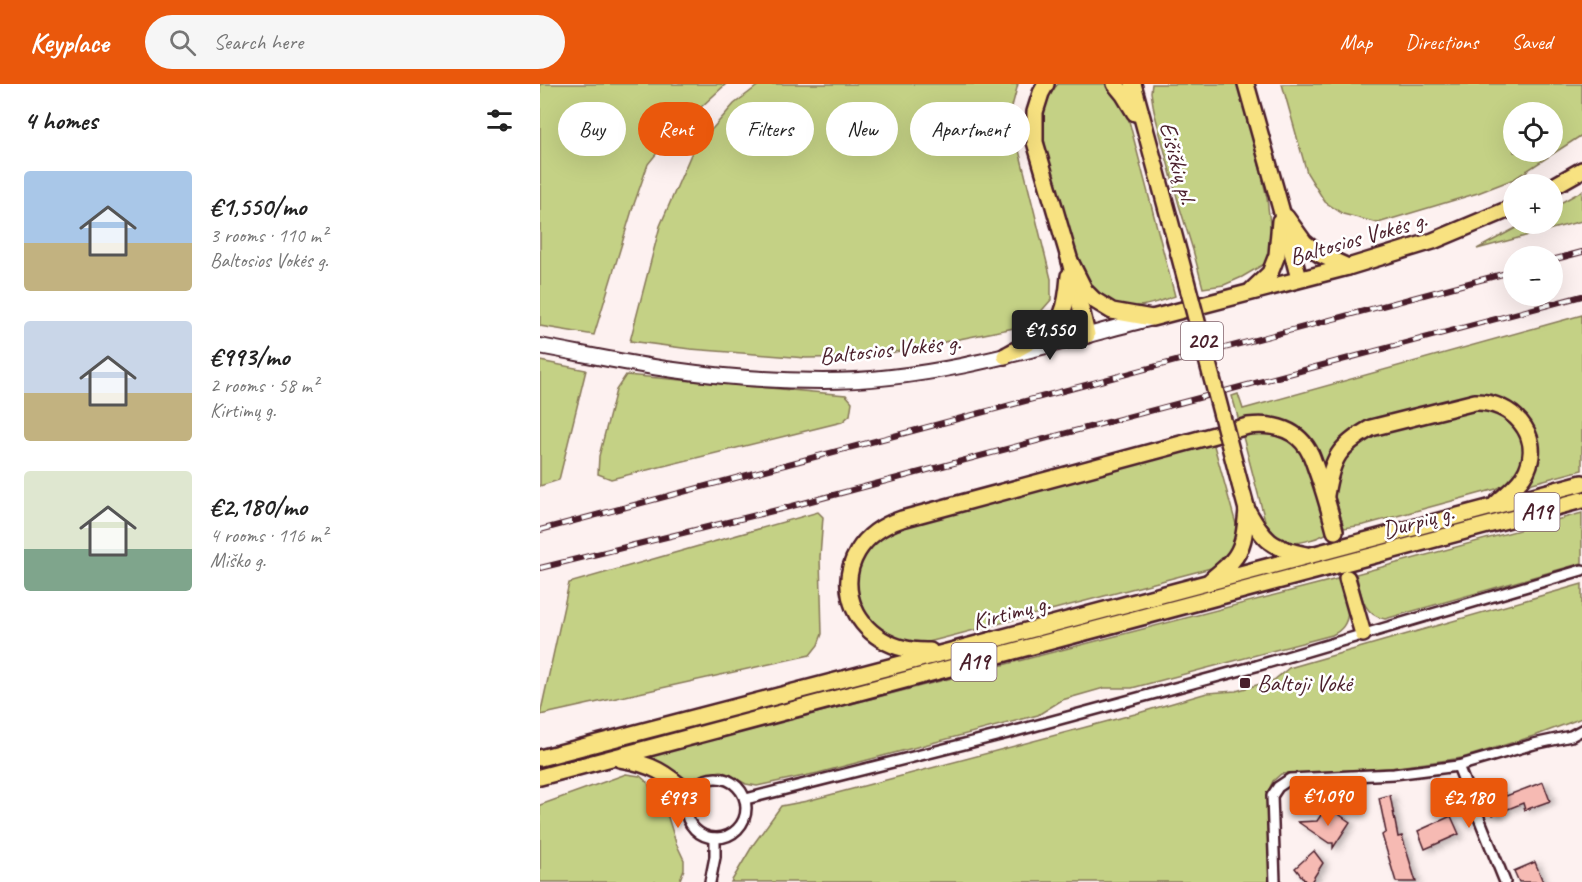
<!DOCTYPE html>
<meta charset="utf-8">
<style>
:root{--surface:#fff;--page:#f6f6f6;--text:#222;--muted:#767676;--accent:#ea580c}
body{margin:0;font-family:Caveat,sans-serif;background:var(--page);color:var(--text);height:100vh;display:flex;flex-direction:column;font-size:22px;white-space:nowrap}
*{box-sizing:border-box;margin:0}
p{font-size:20px;color:var(--muted)}
.icon{flex:none;width:33px;height:33px;fill:none;stroke:currentColor;stroke-width:2;stroke-linecap:round;stroke-linejoin:round}
.map{position:relative;flex:1;overflow:hidden}
.drawer{display:flex;flex-direction:column;background:var(--surface);width:540px}
.drawer>*{flex:none}
.top-card{position:absolute;left:18px;top:18px;width:570px;height:54px;display:flex;gap:12px}
.buttons{position:absolute;left:963px;top:18px;display:grid;gap:12px}
.buttons a{display:grid;place-items:center;width:60px;height:60px;border-radius:50%;background:var(--surface);box-shadow:0 6px 24px #0002;font-size:30px}
.price{position:absolute;translate:-50% -51px;padding:0 14px;border-radius:6px;background:var(--accent);color:#fff;font-size:20px;line-height:39px;filter:drop-shadow(0 2px 3px #0008)}
.price::after{content:'';position:absolute;left:50%;top:36px;width:18px;height:14px;margin-left:-9px;background:inherit;clip-path:polygon(0 0,100% 0,50% 100%)}
.price.active{background:#222;color:#fff}
ul{padding:0;list-style:none}
li{display:flex;align-items:center;gap:18px;height:150px;padding:0 24px}
li span{display:grid;place-items:center;flex:none;width:168px;height:120px;border-radius:6px;color:#555}
li>.icon{margin-inline-start:auto}
span .icon{width:72px;height:72px;fill:#fffc;stroke-width:1}
li b{font-size:26px}
h2{display:flex;justify-content:space-between;align-items:center;height:72px;padding:0 24px;font-size:26px}
.pill{padding:0 21px;border-radius:27px;background:var(--surface);box-shadow:0 6px 24px #0002;font-size:21px;line-height:54px}
.pill.active{background:var(--accent);color:#fff}
header{display:flex;align-items:center;gap:36px;box-sizing:border-box;height:84px;padding:0 30px;background:var(--accent);color:#fff}
header strong{font-size:28px}
nav{display:flex;gap:33px;margin-inline-start:auto;font-size:21px}
.search{width:420px;height:54px;background:var(--page);display:flex;align-items:center;gap:15px;box-sizing:border-box;padding:0 21px;border-radius:33px;color:var(--muted);font-size:22px}
main{display:flex;flex:1;min-height:0}
.map>svg:first-child{display:block}
</style>
<header>
<strong>Keyplace</strong>
<div class="search"><svg class="icon" aria-label="search" viewBox="0 0 24 24"><circle cx="10" cy="10" r="6"/><path d="M15 15l6 6"/></svg>Search here</div>
<nav><a>Map</a><a>Directions</a><a>Saved</a></nav>
</header>
<main>
<section class="drawer">
<h2>4 homes<svg class="icon" aria-label="filters" viewBox="0 0 24 24"><path d="M4 7h16M4 17h16"/><circle cx="9" cy="7" r="2"/><circle cx="15" cy="17" r="2"/></svg></h2>
<ul>
<li><span style="background:linear-gradient(#a9c7e8 60%,#c2b280 0)"><svg class="icon" aria-label="home" viewBox="0 0 24 24"><path d="M3 11l9-7 9 7M6 9v11h12V9"/></svg></span><div><b>€1,550/mo</b><p>3 rooms · 110 m²</p><p>Baltosios Vokės g.</p></div></li>
<li><span style="background:linear-gradient(#c9d6e8 60%,#c2b280 0)"><svg class="icon" aria-label="home" viewBox="0 0 24 24"><path d="M3 11l9-7 9 7M6 9v11h12V9"/></svg></span><div><b>€993/mo</b><p>2 rooms · 58 m²</p><p>Kirtimų g.</p></div></li>
<li><span style="background:linear-gradient(#dfe7d0 65%,#7fa58c 0)"><svg class="icon" aria-label="home" viewBox="0 0 24 24"><path d="M3 11l9-7 9 7M6 9v11h12V9"/></svg></span><div><b>€2,180/mo</b><p>4 rooms · 116 m²</p><p>Miško g.</p></div></li>
</ul>
</section>
<div class="map">
<svg width="1042" height="798" viewBox="0 0 1042 798">
<defs>
<filter id="shadow"><feDropShadow dx="4.5" dy="2.5" stdDeviation="3" flood-color="#0004"/></filter>
</defs>
<rect width="100%" height="100%" fill="#fdf1f0"/>
<filter id="ink" filterUnits="userSpaceOnUse"><feTurbulence type="fractalNoise" baseFrequency=".0167" numOctaves="2"/><feDisplacementMap in="SourceGraphic" scale="12" xChannelSelector="R" yChannelSelector="G"/><feConvolveMatrix kernelMatrix="1 2 1 2 8 2 1 2 1" color-interpolation-filters="sRGB"/></filter>
<g filter="url(#ink)">
<g fill="#c4d185" stroke="#877858" stroke-width="1.5" fill-rule="evenodd">
<polygon points="0,0 186,0 134,48 108,80 93,123 54,251 0,242"/>
<polygon points="220,0 478,0 470,30 511,195 511,216 497,232 479,243 330,273 266,274 150,265 90,257 120,142 152,68 194,20"/>
<path d="M 518,0 L 566,0 C 576,10 582,21 588,33 L 635,212 C 615,219 592,228 572,219 C 559,214 550,201 544,189 C 532,166 527,139 520,114 C 513,90 502,63 503,38 C 504,23 508,11 518,0 Z"/>
<polygon points="612,0 699,0 702,8 727,114 732,157 731,171 726,179 702,193 684,201 663,204 653,166 639,121 614,27 611,8"/>
<path d="M 742,0 L 1042,0 L 1042,51 L 974,95 L 938,109 L 838,139 L 803,130 L 785,118 L 767,89 ZM 974,28 L 1012,28 L 1012,68 L 974,68 Z"/>
<polygon points="1042,107 1042,137 937,165 983,140 1012,140 1013,123"/>
<path d="M 1042,231 L 1042,386 L 985,401 L 982,330 C 967,317 954,311 934,312 L 824,341 C 804,351 796,359 787,379 L 783,380 C 779,371 776,362 769,354 C 757,341 736,332 718,333 C 711,334 705,336 699,337 L 692,312 L 698,310 L 703,325 Z"/>
<polygon points="0,277 46,286 19,396 0,402"/>
<polygon points="86,291 306,311 312,318 310,331 302,338 71,395 58,390 59,372 76,306"/>
<polygon points="943,322 973,336 985,358 983,380 969,399 956,405 824,441 804,444 794,410 793,394 802,372 828,352"/>
<path d="M 722,346 C 736,349 749,352 759,363 C 770,375 783,431 788,449 C 776,455 756,462 743,457 C 736,455 732,449 727,444 L 702,349 Z"/>
<polygon points="673,358 699,451 697,458 685,477 671,484 381,560 372,561 342,550 320,524 315,498 319,475 349,444"/>
<polygon points="278,428 283,433 280,473 282,550 278,561 270,571 0,631 29,499"/>
<path d="M 1042,429 L 1042,479 L 845,535 C 822,531 821,509 816,490 Z"/>
<path d="M 801,494 C 806,514 817,540 792,551 L 592,604 L 564,604 L 522,616 L 498,631 L 278,689 L 217,702 L 206,700 L 188,690 L 181,687 L 165,690 L 149,697 L 111,674 L 113,671 Z"/>
<polygon points="1042,500 1042,634 997,651 922,674 850,684 741,690 733,697 729,706 729,798 191,798 213,761 241,722 267,717 595,630 667,609 696,607 734,596 749,584"/>
<polygon points="86,690 100,692 108,699 117,721 127,730 136,759 144,776 144,785 139,798 0,798 0,721"/>
</g>
<g fill="#f6bab3" stroke="#4a1f2b" stroke-width="1.5" filter="url(#shadow)">
<polygon points="1003,698 1010,717 985,726 983,719 953,731 948,718 958,715 957,712 965,709 966,712"/>
<polygon points="850,711 858,753 862,752 876,798 856,798 842,751 846,748 839,714"/>
<polygon points="794,727 810,738 793,764 793,759 789,759 758,738 777,737 783,728 790,733"/>
<polygon points="911,732 919,750 885,765 878,747"/>
<polygon points="774,767 783,779 771,798 766,798 755,784"/>
<polygon points="995,778 1003,798 979,798 974,787"/>
</g>
<g fill="none" stroke-linecap="round" stroke-linejoin="round">
<g stroke="#4a1f2b" stroke-width="14">
<g id="minor">
<polyline points="918,682 965,798"/>
<circle cx="176" cy="724" r="30"/>
<polyline points="206,715 472,648 716,582 1042,486"/>
<polyline points="170,798 175,773 175,754"/>
<polyline points="735,798 732,712 738,703 750,695 854,690 918,682 994,660 1031,652 1042,646"/>
</g>
</g>
<g stroke="#4a1f2b" stroke-width="18">
<path id="secondary" d="M 0,262 C 44,270 89,280 134,286 C 183,293 233,297 283,297 C 395,297 504,262 612,234"/>
</g>
<g stroke="#4a1f2b" stroke-width="20">
<g id="primary">
<polyline points="506,0 501,9 495,28 495,58 530,177 547,251"/>
<polyline points="575,0 584,11 595,29"/>
<polyline points="593,0 639,170"/>
<polyline points="706,0 741,125 759,195"/>
<polyline points="1012,103 1042,86"/>
<polyline points="746,133 764,158 779,170 808,183"/>
<polyline points="530,177 545,207 554,216 572,227 612,234 808,183 893,157 974,123"/>
<polyline points="712,206 730,189 737,171 740,137"/>
<path d="M 465,272 C 482,262 513,248 522,230 C 527,218 528,205 529,192"/>
<polyline points="700,400 707,426"/>
</g>
</g>
<g stroke="#4a1f2b" stroke-width="20">
<g id="trunk">
<path d="M 786,411 C 792,374 799,362 831,344 L 935,318 C 971,317 1003,350 987,386 C 981,400 966,410 956,420"/>
<path d="M 707,426 C 725,457 730,464 767,471"/>
<polyline points="807,494 823,550"/>
<path d="M 670,497 C 677,490 686,484 692,477 C 705,463 705,443 707,426"/>
<path d="M 390,567 C 301,570 276,463 362,435 L 708,342 C 734,339 759,345 771,371 C 774,378 776,385 779,393 C 785,410 790,428 795,447"/>
<polyline points="0,674 411,567 1042,399"/>
<path d="M 80,675 C 112,680 126,689 149,710"/>
<polyline points="0,693 1042,416"/>
</g>
</g>
<use href="#minor" stroke="#fff" stroke-width="9"/>
<use href="#secondary" stroke="#fff" stroke-width="14"/>
<use href="#primary" stroke="#f8e281" stroke-width="15"/>
<use href="#trunk" stroke="#f8e281" stroke-width="15"/>
<g stroke="#4a1f2b" stroke-width="6">
<g id="rail">
<polyline points="1012,176 1042,168"/>
<polyline points="0,446 974,187"/>
<polyline points="0,484 241,425 1042,212"/>
</g>
</g>
<use href="#rail" stroke="#fff" stroke-width="4" stroke-dasharray="11" stroke-linecap="butt"/>
<g stroke="#4a1f2b" stroke-width="20" stroke-linecap="butt">
<polyline id="primary-bridge" points="639,170 700,400"/>
</g>
<use href="#primary-bridge" stroke="#f8e281" stroke-width="15"/>
</g>
</g>
<rect fill="#4a1f2b" stroke="#fff" stroke-width="2" x="699" y="593" width="12" height="12" rx="3"/>
<g text-anchor="middle" dominant-baseline="central" stroke-width="5" stroke-linejoin="round" paint-order="stroke">
<g fill="#fff" stroke="#80626b" stroke-width="1.5">
<rect x="641" y="238" width="42" height="38" rx="4.5"/>
<rect x="974.5" y="409" width="45" height="38" rx="4.5"/>
<rect x="411.5" y="559" width="45" height="38" rx="4.5"/>
</g>
<g font-size="22" font-weight="bold" fill="#4a1f2b">
<text x="662" y="257">202</text>
<text x="997" y="428">A19</text>
<text x="434" y="578">A19</text>
</g>
<g font-size="24" fill="#4a1f2b" stroke="#fff">
<text transform="translate(638 79) rotate(75)">Eišiškių pl.</text>
<text transform="translate(818 154) rotate(-16)">Baltosios Vokės g.</text>
<text transform="translate(350 265) rotate(-6)">Baltosios Vokės g.</text>
<text transform="translate(878 437) rotate(-15)">Durpių g.</text>
<text transform="translate(471 528) rotate(-15)">Kirtimų g.</text>
</g>
<g font-size="24" fill="#4a1f2b" stroke="#fff" text-anchor="start">
<text x="717" y="599">Baltoji Vokė</text>
</g>
</g>
</svg>
<div class="buttons">
<a><svg class="icon" aria-label="locate" viewBox="0 0 24 24"><circle cx="12" cy="12" r="6"/><path d="M12 2v4M12 18v4M2 12h4M18 12h4"/></svg></a>
<a>+</a>
<a>−</a>
</div>
<b class="price active" style="left:510px;top:277px">€1,550</b>
<b class="price" style="left:788px;top:743px">€1,090</b>
<b class="price" style="left:138px;top:745px">€993</b>
<b class="price" style="left:929px;top:745px">€2,180</b>
<div class="top-card">
<a class="pill">Buy</a>
<a class="pill active">Rent</a>
<a class="pill">Filters</a>
<a class="pill">New</a>
<a class="pill">Apartment</a>
</div>
</div>
</main>
